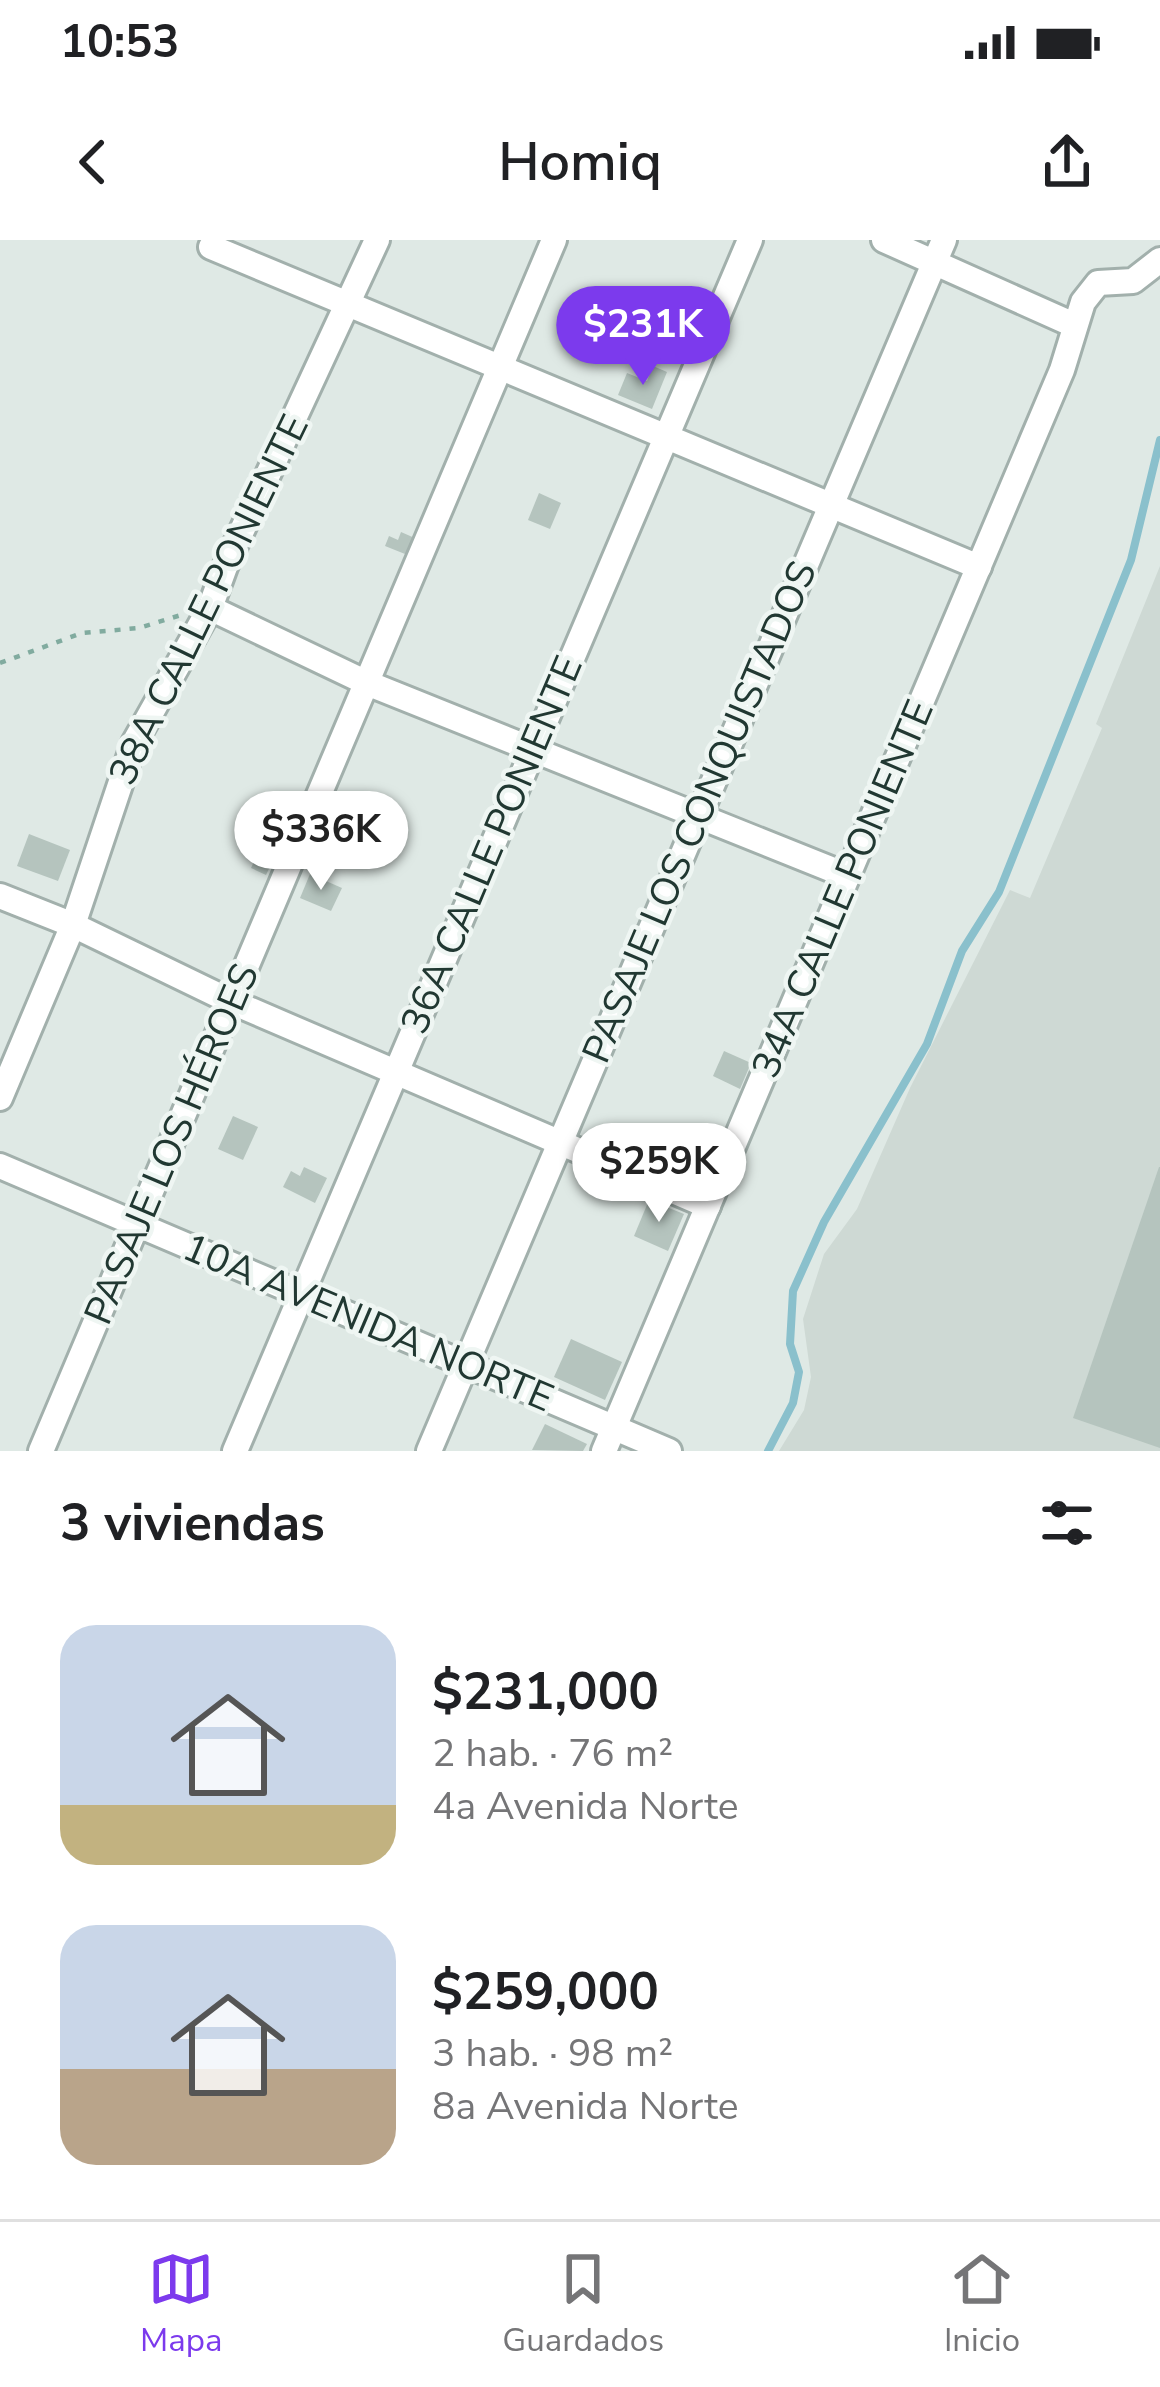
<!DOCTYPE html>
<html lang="es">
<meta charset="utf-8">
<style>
:root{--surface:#fff;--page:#f2f2f2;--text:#202124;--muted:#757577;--line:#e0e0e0;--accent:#7c3aed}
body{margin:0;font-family:"Nunito Sans",sans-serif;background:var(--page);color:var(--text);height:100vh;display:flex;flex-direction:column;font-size:45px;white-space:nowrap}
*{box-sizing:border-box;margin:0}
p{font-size:39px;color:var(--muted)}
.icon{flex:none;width:66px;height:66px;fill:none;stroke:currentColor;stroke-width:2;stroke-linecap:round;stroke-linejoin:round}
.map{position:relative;height:1211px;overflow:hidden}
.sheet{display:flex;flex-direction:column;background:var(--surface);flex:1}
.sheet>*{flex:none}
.price{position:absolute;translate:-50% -102px;padding:0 27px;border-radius:42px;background:#fff;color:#222;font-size:39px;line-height:78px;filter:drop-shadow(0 3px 6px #0008)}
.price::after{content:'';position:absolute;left:50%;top:72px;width:36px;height:27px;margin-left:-18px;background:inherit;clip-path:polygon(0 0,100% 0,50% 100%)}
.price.on{background:var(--accent);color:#fff}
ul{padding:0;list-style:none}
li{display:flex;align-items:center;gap:36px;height:300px;padding:0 60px}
li span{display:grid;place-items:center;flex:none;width:336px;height:240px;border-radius:36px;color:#555}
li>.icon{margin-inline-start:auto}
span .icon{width:144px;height:144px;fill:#fffc;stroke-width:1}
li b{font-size:51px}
h2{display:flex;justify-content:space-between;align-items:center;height:144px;padding:0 60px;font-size:51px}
.status{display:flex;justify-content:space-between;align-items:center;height:84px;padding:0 60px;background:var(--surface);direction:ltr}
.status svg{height:33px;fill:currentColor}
header{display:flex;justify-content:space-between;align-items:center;height:156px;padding:0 60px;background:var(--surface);font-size:54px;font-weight:600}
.tab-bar{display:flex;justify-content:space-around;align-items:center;height:168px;border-top:3px solid var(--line);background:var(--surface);font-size:33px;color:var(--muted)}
.tab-bar a{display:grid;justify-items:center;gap:6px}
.tab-bar .on{color:var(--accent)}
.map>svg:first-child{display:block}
</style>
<div class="status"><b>10:53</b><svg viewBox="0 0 49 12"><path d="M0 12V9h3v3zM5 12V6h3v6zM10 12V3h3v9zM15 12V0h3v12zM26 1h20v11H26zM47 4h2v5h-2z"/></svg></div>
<header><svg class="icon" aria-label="back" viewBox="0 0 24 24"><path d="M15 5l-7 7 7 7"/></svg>Homiq<svg class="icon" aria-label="share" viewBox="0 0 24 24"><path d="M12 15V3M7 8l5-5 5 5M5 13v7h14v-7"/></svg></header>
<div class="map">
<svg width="1160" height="1211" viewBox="0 0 1160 1211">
<rect width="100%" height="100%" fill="#dfe9e5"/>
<polygon fill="#ced9d4" points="1160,326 1160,1211 779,1211 804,1170 811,1137 803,1079 824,1014 857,969 910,848 1010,650 1030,658 1102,488 1096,484"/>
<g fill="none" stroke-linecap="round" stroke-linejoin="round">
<polyline stroke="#8ac0cc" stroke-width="8" points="768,1211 793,1163 799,1132 790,1104 793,1051 824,982 927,804 962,711 999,652 1131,320 1160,200"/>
</g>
<g fill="#b5c4be">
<polygon points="653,126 667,132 652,169 618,155 627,133 647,141"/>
<polygon points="539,253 561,263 550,289 528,280"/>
<polygon points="401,292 417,299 410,316 385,306 389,296 398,300"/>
<polygon points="29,594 70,610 58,641 17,626"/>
<polygon points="262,604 277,612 266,635 251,628"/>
<polygon points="310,634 342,648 331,671 300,658"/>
<polygon points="724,811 751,823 740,849 713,836"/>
<polygon points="233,876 258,887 243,920 218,909"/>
<polygon points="304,927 327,938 315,963 283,947 291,931 300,936"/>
<polygon points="1159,927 1160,927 1160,1208 1073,1178"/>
<polygon points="649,960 684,974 668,1011 634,996"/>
<polygon points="571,1099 622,1122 605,1160 554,1137"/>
<polygon points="545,1184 587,1204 583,1211 532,1210"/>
</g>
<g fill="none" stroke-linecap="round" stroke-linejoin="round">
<g stroke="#a2b0ac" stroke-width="30">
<g id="minor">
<polyline points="884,0 1074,85"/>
<polyline points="211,7 979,327"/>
<polyline points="210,368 367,443 848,636"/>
<polyline points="0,656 73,685 232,762 708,966"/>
<polyline points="0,858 73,685 134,503 210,368 225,327 377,0"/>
<polyline points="0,926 669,1211"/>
<polyline points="41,1211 554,0"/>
<polyline points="235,1211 750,0"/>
<polyline points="429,1211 944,0"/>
<polyline points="604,1211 1062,130 1083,62 1098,43 1133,41 1160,20"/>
</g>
</g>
<polyline stroke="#81ab9f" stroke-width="4.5" stroke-dasharray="6 9" stroke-linecap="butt" points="0,423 82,393 139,388 181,375"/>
<use href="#minor" stroke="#fff" stroke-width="24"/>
</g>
<g text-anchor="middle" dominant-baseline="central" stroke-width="9" stroke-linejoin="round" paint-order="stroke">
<g font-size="39" fill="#213832" stroke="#eff6f3">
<text transform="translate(209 360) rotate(-64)">38A CALLE PONIENTE</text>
<text transform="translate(700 572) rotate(-67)">PASAJE LOS CONQUISTADOS</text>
<text transform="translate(492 605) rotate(-67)">36A CALLE PONIENTE</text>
<text transform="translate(843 649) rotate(-67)">34A CALLE PONIENTE</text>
<text transform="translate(172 904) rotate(-67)">PASAJE LOS HÉROES</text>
<text transform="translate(368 1083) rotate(23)">10A AVENIDA NORTE</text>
</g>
</g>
</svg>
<b class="price on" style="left:643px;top:148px">$231K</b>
<b class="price" style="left:321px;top:653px">$336K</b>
<b class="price" style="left:659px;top:985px">$259K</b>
</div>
<section class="sheet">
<h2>3 viviendas<svg class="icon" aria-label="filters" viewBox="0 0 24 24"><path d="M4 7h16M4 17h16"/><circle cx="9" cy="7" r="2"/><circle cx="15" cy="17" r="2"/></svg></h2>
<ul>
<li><span style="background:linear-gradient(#c9d6e8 75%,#c2b280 0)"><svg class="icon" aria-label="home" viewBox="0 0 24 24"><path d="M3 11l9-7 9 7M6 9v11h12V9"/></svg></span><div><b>$231,000</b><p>2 hab. · 76 m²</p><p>4a Avenida Norte</p></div></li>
<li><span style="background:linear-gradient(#c9d6e8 60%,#b9a48a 0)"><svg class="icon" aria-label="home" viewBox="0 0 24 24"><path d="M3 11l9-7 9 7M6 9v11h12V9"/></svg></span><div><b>$259,000</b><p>3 hab. · 98 m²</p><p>8a Avenida Norte</p></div></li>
</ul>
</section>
<nav class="tab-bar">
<a class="on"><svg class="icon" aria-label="map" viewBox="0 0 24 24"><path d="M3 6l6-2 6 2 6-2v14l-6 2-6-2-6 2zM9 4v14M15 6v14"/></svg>Mapa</a>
<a><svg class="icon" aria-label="saved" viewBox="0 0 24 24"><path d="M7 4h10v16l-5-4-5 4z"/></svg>Guardados</a>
<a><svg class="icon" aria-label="home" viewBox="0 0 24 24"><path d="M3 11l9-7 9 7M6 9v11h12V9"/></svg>Inicio</a>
</nav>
